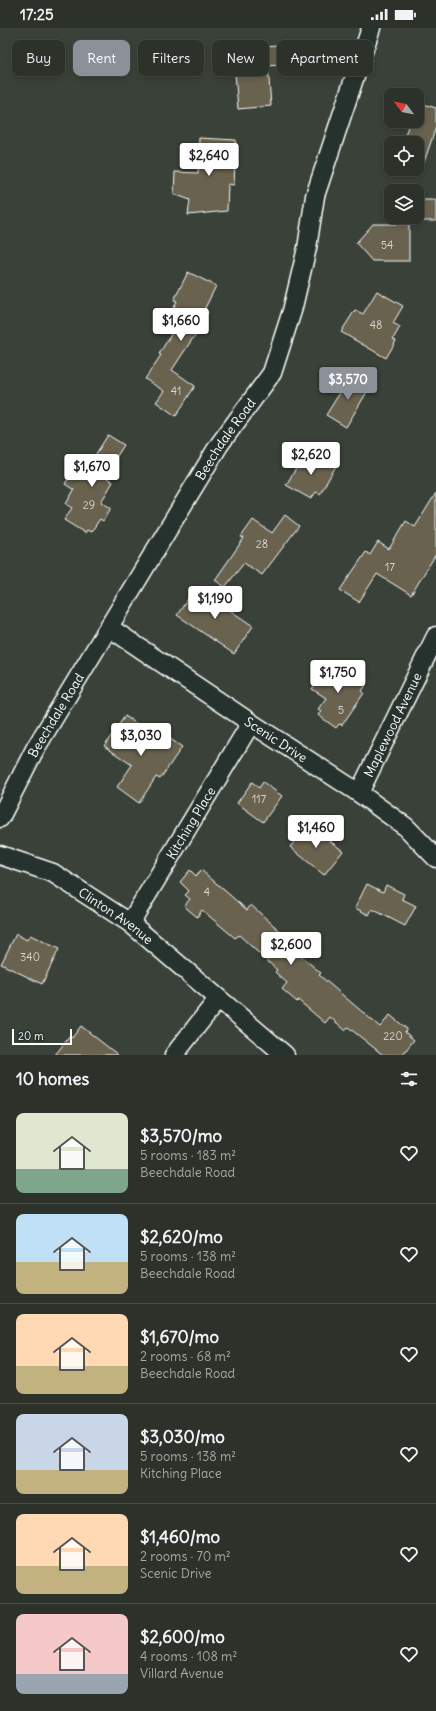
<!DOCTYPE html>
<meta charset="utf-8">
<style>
:root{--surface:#2c312a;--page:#343932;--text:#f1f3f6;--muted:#a6a9a8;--line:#484c47;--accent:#8c9099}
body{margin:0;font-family:Delius,sans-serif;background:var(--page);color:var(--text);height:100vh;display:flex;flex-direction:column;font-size:15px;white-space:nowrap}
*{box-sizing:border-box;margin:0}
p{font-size:13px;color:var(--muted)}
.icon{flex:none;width:22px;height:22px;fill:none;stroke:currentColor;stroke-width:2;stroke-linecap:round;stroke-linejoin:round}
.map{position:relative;height:1027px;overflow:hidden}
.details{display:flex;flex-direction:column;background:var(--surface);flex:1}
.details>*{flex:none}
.hud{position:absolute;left:12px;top:12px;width:412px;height:36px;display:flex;gap:8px}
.needle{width:26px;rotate:302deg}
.tools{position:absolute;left:384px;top:60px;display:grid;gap:8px}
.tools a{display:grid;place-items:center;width:40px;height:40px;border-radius:8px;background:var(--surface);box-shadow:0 2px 6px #0003,0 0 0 1px var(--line);font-size:20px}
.scale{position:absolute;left:12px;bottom:10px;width:60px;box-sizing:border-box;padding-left:4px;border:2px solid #fff;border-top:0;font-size:11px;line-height:14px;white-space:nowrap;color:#fff;-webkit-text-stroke:3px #26332d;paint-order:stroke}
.price{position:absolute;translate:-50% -34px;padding:0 9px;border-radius:4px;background:#fff;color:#222;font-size:13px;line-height:26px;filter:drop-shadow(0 1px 2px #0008)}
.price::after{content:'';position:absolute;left:50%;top:24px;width:12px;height:9px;margin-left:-6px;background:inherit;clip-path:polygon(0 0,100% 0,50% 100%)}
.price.on{background:var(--accent);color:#fff}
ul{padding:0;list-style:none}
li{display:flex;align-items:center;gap:12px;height:100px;padding:0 16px}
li+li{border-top:1px solid var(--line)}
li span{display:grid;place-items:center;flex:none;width:112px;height:80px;border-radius:8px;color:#555}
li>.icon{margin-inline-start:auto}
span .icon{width:48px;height:48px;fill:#fffc;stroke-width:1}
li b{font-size:17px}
h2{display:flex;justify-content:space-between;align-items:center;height:48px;padding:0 16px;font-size:17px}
.chip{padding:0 14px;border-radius:8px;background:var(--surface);box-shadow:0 2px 6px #0003,0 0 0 1px var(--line);font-size:14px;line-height:36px}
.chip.on{background:var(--accent);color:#fff}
.status{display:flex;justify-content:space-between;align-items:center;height:28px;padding:0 20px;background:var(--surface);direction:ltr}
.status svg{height:11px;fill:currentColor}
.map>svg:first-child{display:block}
</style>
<div class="status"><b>17:25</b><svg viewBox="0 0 49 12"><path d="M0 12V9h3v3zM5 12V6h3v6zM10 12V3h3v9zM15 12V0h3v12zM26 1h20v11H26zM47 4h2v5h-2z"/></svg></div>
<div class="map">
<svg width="436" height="1027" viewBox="0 0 436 1027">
<rect width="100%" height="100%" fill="#3a4138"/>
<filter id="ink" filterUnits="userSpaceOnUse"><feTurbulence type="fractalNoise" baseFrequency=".025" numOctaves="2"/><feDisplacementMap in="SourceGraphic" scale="8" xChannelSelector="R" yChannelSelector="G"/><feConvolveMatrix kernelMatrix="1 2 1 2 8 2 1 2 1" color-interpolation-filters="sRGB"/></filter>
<g filter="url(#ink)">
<g fill="#676250" stroke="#fff">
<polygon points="287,16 289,36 268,38 271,78 238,81 233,21"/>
<polygon points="417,74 436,80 436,99 421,143 417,141 417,115 402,115 410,93 417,93"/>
<polygon points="199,110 236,112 234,157 228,156 227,183 188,187 190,172 174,166 175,144 198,145"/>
<rect x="417" y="172" width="19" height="21"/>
<polygon points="373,196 409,196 409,233 372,233 356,215"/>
<polygon points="188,244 216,258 204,282 208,284 194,310 193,310 172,342 195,358 176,388 156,374 164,363 145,351 161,327 159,326 175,300 166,296 177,273 174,272"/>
<polygon points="377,263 403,278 393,295 400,299 393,311 396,313 386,330 341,304 355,282 363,286"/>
<polygon points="351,347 370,359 346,399 326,387"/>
<polygon points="108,407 124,417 104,448 113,454 101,474 111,480 103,493 100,491 91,504 87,502 85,505 64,492 72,480 66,476 74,462 65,456 77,437 85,443"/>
<polygon points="310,423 336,438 320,466 316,464 311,471 286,457 297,439 300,441"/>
<polygon points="436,465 436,526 411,567 377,546 359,574 340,562 366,524 370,527 378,514 389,521 406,493 415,499"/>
<polygon points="285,487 299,498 262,547 244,535 225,559 215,552 244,510 241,509 253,492 272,505"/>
<polygon points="196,559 253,598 234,626 177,587"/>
<polygon points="332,633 366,657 362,663 364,665 342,697 339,696 336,700 318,687 321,683 318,681 326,670 312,661"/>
<polygon points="125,688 159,711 163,706 182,719 160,751 156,749 139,775 117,759 132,737 104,718"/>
<polygon points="252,754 259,760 263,754 282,768 263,794 237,775"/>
<polygon points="308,796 343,823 324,847 290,819"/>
<polygon points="190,842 196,848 201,842 247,882 251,877 281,904 277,908 321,945 319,947 380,999 390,987 407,1001 405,1004 414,1012 402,1027 383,1027 348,999 345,1002 330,989 325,995 298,972 297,974 282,961 287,955 275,944 277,942 239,907 235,910 202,882 197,889 184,878 190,871 185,867 189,863 180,854"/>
<polygon points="367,856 383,864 386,857 404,866 402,871 416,878 405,898 372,881 369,887 355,880"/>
<polygon points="16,906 27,912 30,907 59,921 42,956 1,936"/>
<polygon points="81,998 118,1027 55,1027 70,1008 72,1010"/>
</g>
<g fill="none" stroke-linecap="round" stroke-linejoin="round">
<g stroke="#fff" stroke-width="21">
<g id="minor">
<path id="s1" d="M 110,600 L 251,695 L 359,765 L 406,799 L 436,830"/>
<path id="s2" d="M 359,765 L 436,608"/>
<path id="s3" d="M 0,790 L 35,721 L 219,417 L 272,345 L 292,283 L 307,220 L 315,168 L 371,0"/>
<path id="s4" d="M 0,827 L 53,845 L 130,895 L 285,1027"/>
<path id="s5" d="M 130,895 L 251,695"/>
<polyline points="174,1027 218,971"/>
</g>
</g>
<use href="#minor" stroke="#26332d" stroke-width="18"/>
</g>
</g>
<g text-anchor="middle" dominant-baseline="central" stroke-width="3.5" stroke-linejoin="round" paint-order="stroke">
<g font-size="11" fill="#d9d8d3">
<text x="387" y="217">54</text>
<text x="376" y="297">48</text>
<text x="176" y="363">41</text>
<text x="89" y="477">29</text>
<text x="262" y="516">28</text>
<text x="390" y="539">17</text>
<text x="341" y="682">5</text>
<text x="259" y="771">117</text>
<text x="207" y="864">4</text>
<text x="30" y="929">340</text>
<text x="393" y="1008">220</text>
</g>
<g font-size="13" fill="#fff" stroke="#26332d">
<text stroke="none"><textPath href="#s3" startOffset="441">Beechdale Road</textPath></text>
<text stroke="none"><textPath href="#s3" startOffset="117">Beechdale Road</textPath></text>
<text stroke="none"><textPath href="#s2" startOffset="76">Maplewood Avenue</textPath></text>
<text stroke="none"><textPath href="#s1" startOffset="200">Scenic Drive</textPath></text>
<text stroke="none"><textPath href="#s5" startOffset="117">Kitching Place</textPath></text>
<text stroke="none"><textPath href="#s4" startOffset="132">Clinton Avenue</textPath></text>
</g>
</g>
</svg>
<div class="tools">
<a><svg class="needle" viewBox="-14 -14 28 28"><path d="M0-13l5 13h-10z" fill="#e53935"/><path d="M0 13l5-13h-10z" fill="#a6a9a8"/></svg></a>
<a><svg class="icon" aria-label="locate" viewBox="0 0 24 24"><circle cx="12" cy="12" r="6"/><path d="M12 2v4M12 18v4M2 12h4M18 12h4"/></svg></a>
<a><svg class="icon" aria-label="layers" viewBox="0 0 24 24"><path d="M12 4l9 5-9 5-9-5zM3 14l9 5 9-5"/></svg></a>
</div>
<div class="scale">20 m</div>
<b class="price" style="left:209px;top:149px">$2,640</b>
<b class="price" style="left:181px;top:314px">$1,660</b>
<b class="price on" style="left:348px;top:373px">$3,570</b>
<b class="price" style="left:311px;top:448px">$2,620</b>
<b class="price" style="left:92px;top:460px">$1,670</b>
<b class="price" style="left:215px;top:592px">$1,190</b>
<b class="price" style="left:338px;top:666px">$1,750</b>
<b class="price" style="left:141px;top:729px">$3,030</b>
<b class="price" style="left:316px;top:821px">$1,460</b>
<b class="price" style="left:291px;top:938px">$2,600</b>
<div class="hud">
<a class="chip">Buy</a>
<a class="chip on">Rent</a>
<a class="chip">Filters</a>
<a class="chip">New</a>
<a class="chip">Apartment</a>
</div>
</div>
<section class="details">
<h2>10 homes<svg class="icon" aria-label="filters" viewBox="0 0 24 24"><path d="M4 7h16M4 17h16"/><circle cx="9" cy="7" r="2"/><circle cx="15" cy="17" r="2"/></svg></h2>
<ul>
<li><span style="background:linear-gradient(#dfe7d0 70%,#7fa58c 0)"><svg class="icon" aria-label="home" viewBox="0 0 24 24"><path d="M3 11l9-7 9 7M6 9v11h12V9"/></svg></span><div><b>$3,570/mo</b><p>5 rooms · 183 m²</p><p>Beechdale Road</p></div><svg class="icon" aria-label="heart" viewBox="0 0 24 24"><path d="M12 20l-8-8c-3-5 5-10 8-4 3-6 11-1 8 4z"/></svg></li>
<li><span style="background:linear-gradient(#bfe0f5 60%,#c2b280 0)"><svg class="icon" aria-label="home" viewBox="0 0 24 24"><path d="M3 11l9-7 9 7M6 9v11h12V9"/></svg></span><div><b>$2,620/mo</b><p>5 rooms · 138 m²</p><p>Beechdale Road</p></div><svg class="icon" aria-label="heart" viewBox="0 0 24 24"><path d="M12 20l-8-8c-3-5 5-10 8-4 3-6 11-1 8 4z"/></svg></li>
<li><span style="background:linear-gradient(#ffd9b3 65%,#c2b280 0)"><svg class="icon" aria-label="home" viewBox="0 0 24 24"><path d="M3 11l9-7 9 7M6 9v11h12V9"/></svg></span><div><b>$1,670/mo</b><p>2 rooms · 68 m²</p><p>Beechdale Road</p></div><svg class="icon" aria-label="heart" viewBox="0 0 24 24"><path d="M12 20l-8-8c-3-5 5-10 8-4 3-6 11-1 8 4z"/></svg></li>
<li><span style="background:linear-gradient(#c9d6e8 70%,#c2b280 0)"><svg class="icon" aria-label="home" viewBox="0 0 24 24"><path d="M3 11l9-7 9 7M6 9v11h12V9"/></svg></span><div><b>$3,030/mo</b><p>5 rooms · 138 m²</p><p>Kitching Place</p></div><svg class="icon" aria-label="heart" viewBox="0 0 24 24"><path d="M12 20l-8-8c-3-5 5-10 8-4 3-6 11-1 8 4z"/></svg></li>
<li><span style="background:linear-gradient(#ffd9b3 65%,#c2b280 0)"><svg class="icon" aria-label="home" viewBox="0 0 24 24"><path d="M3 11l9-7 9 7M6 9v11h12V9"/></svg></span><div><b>$1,460/mo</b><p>2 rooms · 70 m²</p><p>Scenic Drive</p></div><svg class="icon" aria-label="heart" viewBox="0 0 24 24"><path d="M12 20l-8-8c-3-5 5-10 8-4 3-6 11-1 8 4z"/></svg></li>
<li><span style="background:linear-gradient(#f6c9c9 75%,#9aa5b1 0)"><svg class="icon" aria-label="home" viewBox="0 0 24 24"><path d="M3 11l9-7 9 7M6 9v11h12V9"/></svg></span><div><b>$2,600/mo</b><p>4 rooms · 108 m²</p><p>Villard Avenue</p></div><svg class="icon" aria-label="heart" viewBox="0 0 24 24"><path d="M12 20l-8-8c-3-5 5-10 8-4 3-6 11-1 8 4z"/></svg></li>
</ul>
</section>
